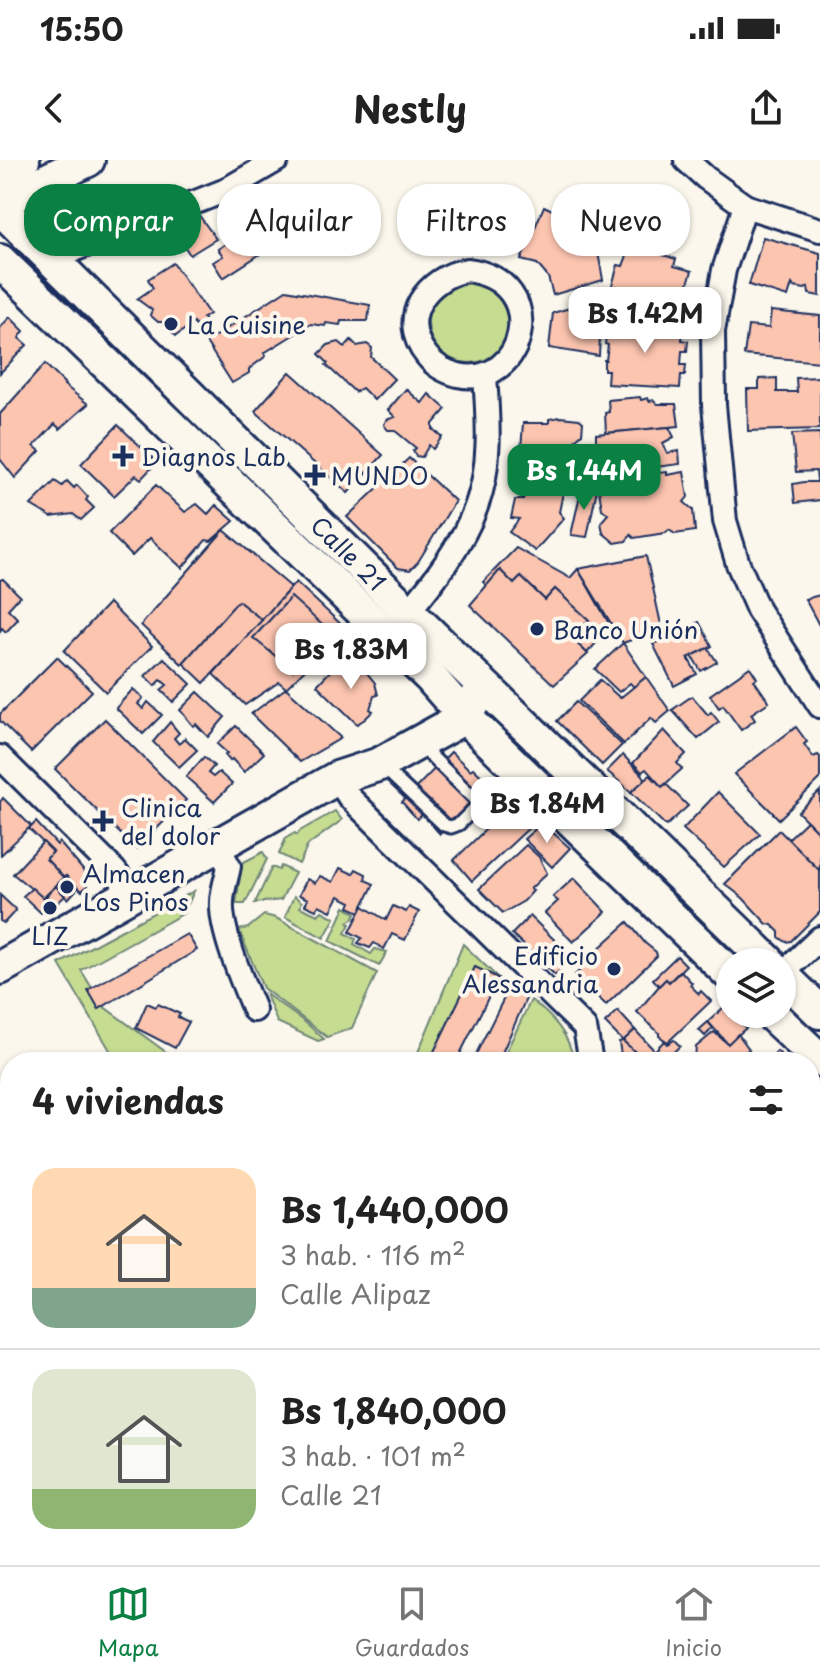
<!DOCTYPE html>
<html lang="es">
<meta charset="utf-8">
<style>
:root{--surface:#fff;--page:#f2f2f2;--text:#222;--muted:#767676;--line:#e0e0e0;--accent:#0b8043}
body{margin:0;font-family:"Playpen Sans",sans-serif;background:var(--page);color:var(--text);height:100vh;display:flex;flex-direction:column;font-size:30px;white-space:nowrap}
*{box-sizing:border-box;margin:0}
p{font-size:26px;color:var(--muted)}
.icon{flex:none;width:44px;height:44px;fill:none;stroke:currentColor;stroke-width:2;stroke-linecap:round;stroke-linejoin:round}
.map{position:relative;flex:1;overflow:hidden}
.drawer{position:absolute;left:0px;top:892px;width:820px;height:514px;display:flex;flex-direction:column;background:var(--surface);border-radius:32px 32px 0 0;box-shadow:0 2px 6px #0004}
.drawer>*{flex:none}
.guide{position:absolute;left:24px;top:24px;width:772px;height:72px;display:flex;gap:16px}
.tools{position:absolute;left:716px;top:788px;display:grid;gap:16px}
.tools a{display:grid;place-items:center;width:80px;height:80px;border-radius:50%;background:var(--surface);box-shadow:0 2px 6px #0004;font-size:40px}
.price{position:absolute;translate:-50% -68px;padding:0 18px;border-radius:16px;background:#fff;color:#222;font-size:26px;line-height:52px;filter:drop-shadow(0 2px 4px #0008)}
.price::after{content:'';position:absolute;left:50%;top:48px;width:24px;height:18px;margin-left:-12px;background:inherit;clip-path:polygon(0 0,100% 0,50% 100%)}
.price.selected{background:var(--accent);color:#fff}
ul{padding:0;list-style:none}
li{display:flex;align-items:center;gap:24px;height:200px;padding:0 32px}
li+li{border-top:2px solid var(--line)}
li span{display:grid;place-items:center;flex:none;width:224px;height:160px;border-radius:24px;color:#555}
li>.icon{margin-inline-start:auto}
span .icon{width:96px;height:96px;fill:#fffc;stroke-width:1}
li b{font-size:34px}
h2{display:flex;justify-content:space-between;align-items:center;height:96px;padding:0 32px;font-size:34px}
.tag{padding:0 28px;border-radius:32px;background:var(--surface);box-shadow:0 2px 6px #0004;font-size:28px;line-height:72px}
.tag.selected{background:var(--accent);color:#fff}
.status{display:flex;justify-content:space-between;align-items:center;height:56px;padding:0 40px;background:var(--surface);direction:ltr}
.status svg{height:22px;fill:currentColor}
header{display:flex;justify-content:space-between;align-items:center;height:104px;padding:0 32px;background:var(--surface);font-size:36px;font-weight:700}
.tabs{display:flex;justify-content:space-around;align-items:center;height:112px;border-top:2px solid var(--line);background:var(--surface);font-size:22px;color:var(--muted)}
.tabs a{display:grid;justify-items:center;gap:4px}
.tabs .selected{color:var(--accent)}
.map>svg:first-child{display:block}
</style>
<div class="status"><b>15:50</b><svg viewBox="0 0 49 12"><path d="M0 12V9h3v3zM5 12V6h3v6zM10 12V3h3v9zM15 12V0h3v12zM26 1h20v11H26zM47 4h2v5h-2z"/></svg></div>
<header><svg class="icon" aria-label="back" viewBox="0 0 24 24"><path d="M15 5l-7 7 7 7"/></svg>Nestly<svg class="icon" aria-label="share" viewBox="0 0 24 24"><path d="M12 15V3M7 8l5-5 5 5M5 13v7h14v-7"/></svg></header>
<div class="map">
<svg width="820" height="1405" viewBox="0 0 820 1405">
<rect width="100%" height="100%" fill="#fbf7ec"/>
<filter id="ink" filterUnits="userSpaceOnUse"><feTurbulence type="fractalNoise" baseFrequency=".0125" numOctaves="2"/><feDisplacementMap in="SourceGraphic" scale="16" xChannelSelector="R" yChannelSelector="G"/><feConvolveMatrix kernelMatrix="1 2 1 2 8 2 1 2 1" color-interpolation-filters="sRGB"/></filter>
<g filter="url(#ink)">
<g fill="#c6dc91" stroke="#708678" stroke-width="2">
<circle cx="469" cy="162" r="41"/>
<polygon points="335,651 342,660 308,685 299,704 279,694 286,678 295,673 297,675 300,671"/>
<polygon points="263,692 267,699 245,744 236,744 242,703"/>
<polygon points="281,706 295,713 281,740 255,743 272,707 279,710"/>
<polygon points="194,731 184,753 81,810 103,846 170,895 169,902 117,902 59,804"/>
<polygon points="294,736 302,742 300,747 318,755 322,751 335,758 324,778 285,757"/>
<polygon points="345,747 356,753 353,759 348,762 350,764 345,773 356,779 354,784 371,794 375,789 387,792 379,806 330,781"/>
<polygon points="264,755 276,758 377,813 352,868 327,877 263,828 239,770 248,768"/>
<polygon points="463,784 498,818 475,807 429,902 414,902"/>
<polygon points="266,834 306,863 324,879 318,881 277,862"/>
<path d="M 531,840 C 552,856 570,875 574,902 L 501,902 Z"/>
<polygon points="0,1325 10,1329 10,1396 544,1396 540,1405 0,1405"/>
<polygon points="810,1327 820,1331 820,1363 810,1370"/>
</g>
<g fill="#fcc5b0" stroke="#1b2f5e" stroke-width="2">
<polygon points="240,33 254,53 242,61 229,39"/>
<polygon points="544,46 594,70 603,120 553,135 548,117 537,104 521,100"/>
<polygon points="196,51 216,79 190,95 169,62"/>
<polygon points="239,61 245,71 229,81 223,71"/>
<polygon points="246,70 249,75 253,73 265,91 223,118 213,102 223,96 218,89"/>
<polygon points="763,77 820,93 820,136 809,134 808,127 805,129 794,127 792,124 788,137 749,125"/>
<polygon points="631,85 676,99 674,106 692,111 681,145 662,155 630,148 626,150 610,145 614,130 611,129 618,105 623,106"/>
<polygon points="173,103 209,154 203,158 205,161 196,166 193,163 176,176 162,162 158,162 150,155 152,150 137,139 153,128 148,119"/>
<polygon points="286,130 370,145 368,161 341,161 340,165 326,163 325,166 311,164 264,193 266,196 249,209 249,213 232,223 206,182"/>
<polygon points="602,138 599,196 549,188 553,153"/>
<polygon points="771,151 820,156 820,202 744,195 748,166 769,168"/>
<polygon points="10,157 24,171 19,178 27,185 0,213 0,168"/>
<polygon points="612,162 684,167 682,180 688,181 687,191 682,191 681,205 686,205 685,215 681,215 680,228 607,224 608,210 604,210 604,200 606,200 608,185 605,184 606,176 610,175"/>
<polygon points="351,180 357,186 367,184 372,188 371,197 394,219 374,240 362,228 355,232 326,205 328,203 319,194 328,185 339,182 345,187"/>
<polygon points="45,204 65,224 64,225 88,244 60,269 55,264 34,286 40,291 15,318 0,299 0,254"/>
<polygon points="290,212 383,295 348,333 255,251"/>
<polygon points="820,217 820,269 748,271 747,229 759,229 759,219 777,218 777,232 797,232 796,218"/>
<polygon points="406,229 422,243 429,234 446,249 433,264 433,269 442,277 433,289 429,285 422,297 416,296 413,291 416,288 394,270 388,270 384,265 386,260 395,257 388,250"/>
<polygon points="640,237 641,240 648,238 649,241 654,240 657,244 676,244 679,266 606,273 605,253 609,252 608,240"/>
<polygon points="560,257 579,259 583,262 582,274 575,280 573,296 570,299 569,305 543,304 540,290 521,290 523,263 549,263 549,259"/>
<polygon points="118,265 157,302 141,319 136,315 114,336 81,304"/>
<polygon points="669,267 674,277 663,283 667,293 679,291 680,304 640,309 632,303 627,303 624,288 608,289 608,296 596,297 596,274"/>
<polygon points="820,273 820,320 817,320 816,311 796,312 792,274"/>
<polygon points="409,298 455,341 418,402 410,410 398,408 347,357"/>
<polygon points="667,312 667,315 684,312 688,337 684,342 693,350 695,371 675,374 669,370 665,373 634,378 631,375 626,381 615,383 603,373 601,362 608,354 602,349 598,324 635,317 642,323 648,314"/>
<polygon points="55,321 62,326 67,321 74,328 77,325 88,337 86,340 94,348 81,360 73,354 51,357 31,345"/>
<polygon points="804,322 820,322 820,340 795,343 793,324"/>
<polygon points="156,325 185,352 197,344 208,354 216,345 234,361 211,381 206,380 182,408 150,378 132,396 109,373"/>
<polygon points="582,326 597,329 587,377 571,375"/>
<polygon points="526,327 563,333 559,352 564,358 535,391 509,372 519,359 511,358 515,340 523,340"/>
<polygon points="224,370 291,427 262,460 238,441 182,504 141,465"/>
<polygon points="516,388 570,418 578,409 611,467 587,493 571,478 589,460 555,429 545,440 521,417 514,424 500,410 487,426 483,422"/>
<polygon points="646,396 662,469 623,483 578,409"/>
<polygon points="500,410 514,424 521,417 545,440 555,429 589,460 571,478 588,494 554,525 470,445"/>
<polygon points="3,419 20,436 8,449 18,459 6,472 2,468 0,471 0,420"/>
<polygon points="296,422 346,469 286,528 279,522 245,545 213,514"/>
<polygon points="820,435 820,467 805,439"/>
<polygon points="291,437 328,470 293,510 253,478"/>
<polygon points="238,441 262,460 204,523 183,503"/>
<polygon points="109,443 152,486 106,532 64,491"/>
<polygon points="699,462 712,486 688,498 697,514 674,526 653,484"/>
<polygon points="623,483 646,517 634,527 630,523 619,532 595,509"/>
<polygon points="708,488 717,502 701,511 692,496"/>
<polygon points="57,497 92,531 31,592 0,561 0,554"/>
<polygon points="164,498 191,524 173,542 161,530 167,525 161,520 155,526 145,516"/>
<polygon points="335,506 337,509 351,506 359,509 367,513 375,523 378,535 374,536 370,549 373,551 365,559 357,564 317,525"/>
<polygon points="750,507 757,518 754,520 769,542 751,554 755,560 741,570 723,545 719,548 710,535"/>
<polygon points="646,517 670,551 656,563 651,558 624,584 579,541 600,520 620,538"/>
<polygon points="286,528 341,578 300,602 251,554"/>
<polygon points="133,529 143,538 138,544 143,549 148,542 162,555 143,574 116,548"/>
<polygon points="198,532 225,557 208,577 196,564 193,566 180,550"/>
<polygon points="692,536 708,555 711,552 719,562 698,579 672,550"/>
<polygon points="576,542 622,585 602,605 557,561"/>
<polygon points="105,559 186,640 136,689 55,609"/>
<polygon points="170,562 179,573 174,578 179,584 185,578 197,590 179,607 153,582"/>
<polygon points="236,566 264,593 244,612 232,599 230,601 225,595 227,593 217,584"/>
<polygon points="796,567 807,582 804,584 813,597 818,595 820,597 820,619 779,659 734,614"/>
<polygon points="664,570 686,594 677,603 682,609 662,627 646,609 642,612 633,603"/>
<polygon points="451,592 470,610 473,608 490,624 440,674 422,654 417,659 402,642"/>
<polygon points="623,595 646,619 631,632 607,611"/>
<polygon points="204,597 214,606 208,613 213,617 219,612 232,624 214,642 186,617"/>
<polygon points="650,615 662,627 666,624 688,646 666,666 631,632"/>
<polygon points="820,631 820,674 798,652"/>
<polygon points="718,632 760,674 724,707 683,669"/>
<polygon points="3,638 31,666 1,695 0,642"/>
<polygon points="512,644 531,666 472,721 454,700"/>
<polygon points="807,661 820,674 820,711 788,679"/>
<polygon points="36,662 57,685 59,682 83,710 88,725 82,731 66,716 64,718 46,699 53,692 29,669"/>
<polygon points="542,663 570,688 552,707 524,679"/>
<polygon points="779,670 820,711 820,752 791,781 786,782 779,777 779,772 772,765 767,764 743,738 725,724"/>
<polygon points="43,682 53,692 46,699 64,718 43,738 13,714"/>
<polygon points="526,685 539,697 547,713 530,729 533,731 524,741 503,753 479,729"/>
<polygon points="340,708 353,714 356,709 366,714 365,720 374,724 360,752 349,747 351,742 339,736 331,751 319,745 316,750 305,745 308,739 299,735 307,719 315,723 320,716 333,722"/>
<polygon points="66,716 78,728 68,739 56,726"/>
<polygon points="574,718 606,752 573,782 545,753 558,741 553,737"/>
<polygon points="56,726 65,736 55,745 46,736"/>
<polygon points="32,728 43,738 46,736 52,743 41,753 23,736"/>
<polygon points="0,735 16,750 4,763 0,761"/>
<polygon points="363,746 386,760 393,746 406,752 409,747 419,752 405,780 392,774 384,789 374,783 370,788 358,783 362,778 350,772"/>
<polygon points="530,756 573,798 555,815 512,774"/>
<polygon points="628,762 645,783 656,792 657,796 606,845 575,815 588,802 586,800"/>
<polygon points="187,774 197,790 99,849 88,830"/>
<polygon points="677,796 686,805 669,822 666,819 659,826 653,819"/>
<polygon points="475,807 498,818 456,902 429,902"/>
<polygon points="681,811 692,823 690,825 699,834 701,831 711,841 668,882 659,876 659,873 637,852 659,826 666,819 669,822"/>
<polygon points="510,826 528,834 498,902 472,902"/>
<polygon points="147,843 156,847 158,844 180,854 178,857 189,862 175,888 136,868"/>
<polygon points="724,847 746,868 728,884 708,862"/>
<polygon points="618,851 635,870 623,881 605,863"/>
<polygon points="708,862 713,868 705,876 699,870"/>
<polygon points="635,870 655,891 645,901 623,881"/>
<polygon points="714,872 728,884 738,874 749,889 732,902 690,902 695,898 696,887"/>
<polygon points="674,880 680,886 663,902 645,901 664,881 667,884"/>
<polygon points="623,881 645,901 645,902 622,902 619,882"/>
<polygon points="777,891 788,902 767,902"/>
<polygon points="810,922 820,931 820,947 810,955"/>
<polygon points="820,999 820,1054 818,1056 810,1048 810,1010"/>
<polygon points="820,1148 820,1206 810,1195 810,1156"/>
<polygon points="820,1363 820,1395 806,1405 760,1405 773,1396 810,1396 810,1370"/>
<polygon points="618,1396 614,1405 599,1405 580,1397"/>
<polygon points="706,1396 742,1396 737,1405 702,1405"/>
<polygon points="745,1396 756,1396 751,1405 741,1403"/>
</g>
<g fill="none" stroke-linecap="round" stroke-linejoin="round">
<g stroke="#1b2f5e" stroke-width="17">
<g id="lane">
<polyline points="421,586 479,643"/>
<polyline points="383,607 444,665 451,667 459,664 515,608"/>
</g>
</g>
<g stroke="#1b2f5e" stroke-width="28">
<g id="street">
<polyline points="686,0 706,18 745,46 820,70"/>
<polyline points="745,46 724,110 713,171 714,245 725,361 738,404 758,450 820,546"/>
<polyline points="54,103 76,89 224,31 277,0"/>
<path d="M 467,110 C 552,121 525,230 458,215 C 446,212 434,205 427,196 C 396,158 427,117 467,110 Z"/>
<path d="M 408,452 C 434,421 462,385 476,347 C 492,306 488,259 485,216"/>
<polyline points="0,597 114,710 131,732"/>
<polyline points="337,618 349,637 585,868 591,902"/>
<path d="M 216,684 L 229,706 C 227,718 222,730 222,742 C 220,770 243,823 254,850"/>
<polyline points="782,814 820,778"/>
<polyline points="810,976 820,966"/>
<polyline points="0,1000 10,1017"/>
<polyline points="810,1085 820,1095"/>
<polyline points="810,1288 820,1302"/>
</g>
</g>
<g stroke="#1b2f5e" stroke-width="38">
<g id="secondary">
<polyline points="0,11 23,0"/>
<polyline points="0,43 88,0"/>
<polyline points="0,48 408,452 769,802"/>
<polyline points="0,101 430,517 465,557 730,814"/>
<polyline points="0,808 337,618 380,604 465,557 474,541"/>
<polyline points="782,815 820,852"/>
<polyline points="771,854 820,900"/>
</g>
</g>
<use href="#lane" stroke="#fbf7ec" stroke-width="11"/>
<use href="#street" stroke="#fbf7ec" stroke-width="22"/>
<use href="#secondary" stroke="#fbf7ec" stroke-width="32"/>
</g>
</g>
<g fill="#1b2f5e" stroke="#fbf7ec" stroke-width="3">
<circle cx="171" cy="164" r="8"/>
<path d="M119 284h8v8h8v8h-8v8h-8v-8h-8v-8h8z"/>
<path d="M311 303h8v8h8v8h-8v8h-8v-8h-8v-8h8z"/>
<circle cx="537" cy="469" r="8"/>
<path d="M99 649h8v8h8v8h-8v8h-8v-8h-8v-8h8z"/>
<circle cx="67" cy="727" r="8"/>
<circle cx="50" cy="748" r="8"/>
<circle cx="614" cy="809" r="8"/>
</g>
<g text-anchor="middle" dominant-baseline="central" stroke-width="8" stroke-linejoin="round" paint-order="stroke">
<g font-size="24" fill="#1b2f5e" stroke="#fbf7ec" text-anchor="start">
<text x="187" y="164">La Cuisine</text>
<text x="141" y="296">Diagnos Lab</text>
<text x="331" y="315">MUNDO</text>
<text x="553" y="469">Banco Unión</text>
<text x="121" y="647">Clinica<tspan x="121" dy="28">del dolor</tspan></text>
<text x="83" y="713">Almacen<tspan x="83" dy="28">Los Pinos</tspan></text>
<text x="50" y="775" text-anchor="middle">LIZ</text>
<text x="598" y="795" text-anchor="end">Edificio<tspan x="598" dy="28">Alessandria</tspan></text>
</g>
<g font-size="24" fill="#1b2f5e" stroke="#fbf7ec">
<text transform="translate(349 393) rotate(45)">Calle 21</text>
</g>
</g>
</svg>
<div class="tools">
<a><svg class="icon" aria-label="layers" viewBox="0 0 24 24"><path d="M12 4l9 5-9 5-9-5zM3 14l9 5 9-5"/></svg></a>
</div>
<b class="price" style="left:645px;top:195px">Bs 1.42M</b>
<b class="price selected" style="left:584px;top:352px">Bs 1.44M</b>
<b class="price" style="left:351px;top:531px">Bs 1.83M</b>
<b class="price" style="left:547px;top:685px">Bs 1.84M</b>
<div class="guide">
<a class="tag selected">Comprar</a>
<a class="tag">Alquilar</a>
<a class="tag">Filtros</a>
<a class="tag">Nuevo</a>
</div>
<section class="drawer">
<h2>4 viviendas<svg class="icon" aria-label="filters" viewBox="0 0 24 24"><path d="M4 7h16M4 17h16"/><circle cx="9" cy="7" r="2"/><circle cx="15" cy="17" r="2"/></svg></h2>
<ul>
<li><span style="background:linear-gradient(#ffd9b3 75%,#7fa58c 0)"><svg class="icon" aria-label="home" viewBox="0 0 24 24"><path d="M3 11l9-7 9 7M6 9v11h12V9"/></svg></span><div><b>Bs 1,440,000</b><p>3 hab. · 116 m²</p><p>Calle Alipaz</p></div></li>
<li><span style="background:linear-gradient(#dfe7d0 75%,#8fb573 0)"><svg class="icon" aria-label="home" viewBox="0 0 24 24"><path d="M3 11l9-7 9 7M6 9v11h12V9"/></svg></span><div><b>Bs 1,840,000</b><p>3 hab. · 101 m²</p><p>Calle 21</p></div></li>
</ul>
</section>
</div>
<nav class="tabs">
<a class="selected"><svg class="icon" aria-label="map" viewBox="0 0 24 24"><path d="M3 6l6-2 6 2 6-2v14l-6 2-6-2-6 2zM9 4v14M15 6v14"/></svg>Mapa</a>
<a><svg class="icon" aria-label="saved" viewBox="0 0 24 24"><path d="M7 4h10v16l-5-4-5 4z"/></svg>Guardados</a>
<a><svg class="icon" aria-label="home" viewBox="0 0 24 24"><path d="M3 11l9-7 9 7M6 9v11h12V9"/></svg>Inicio</a>
</nav>
